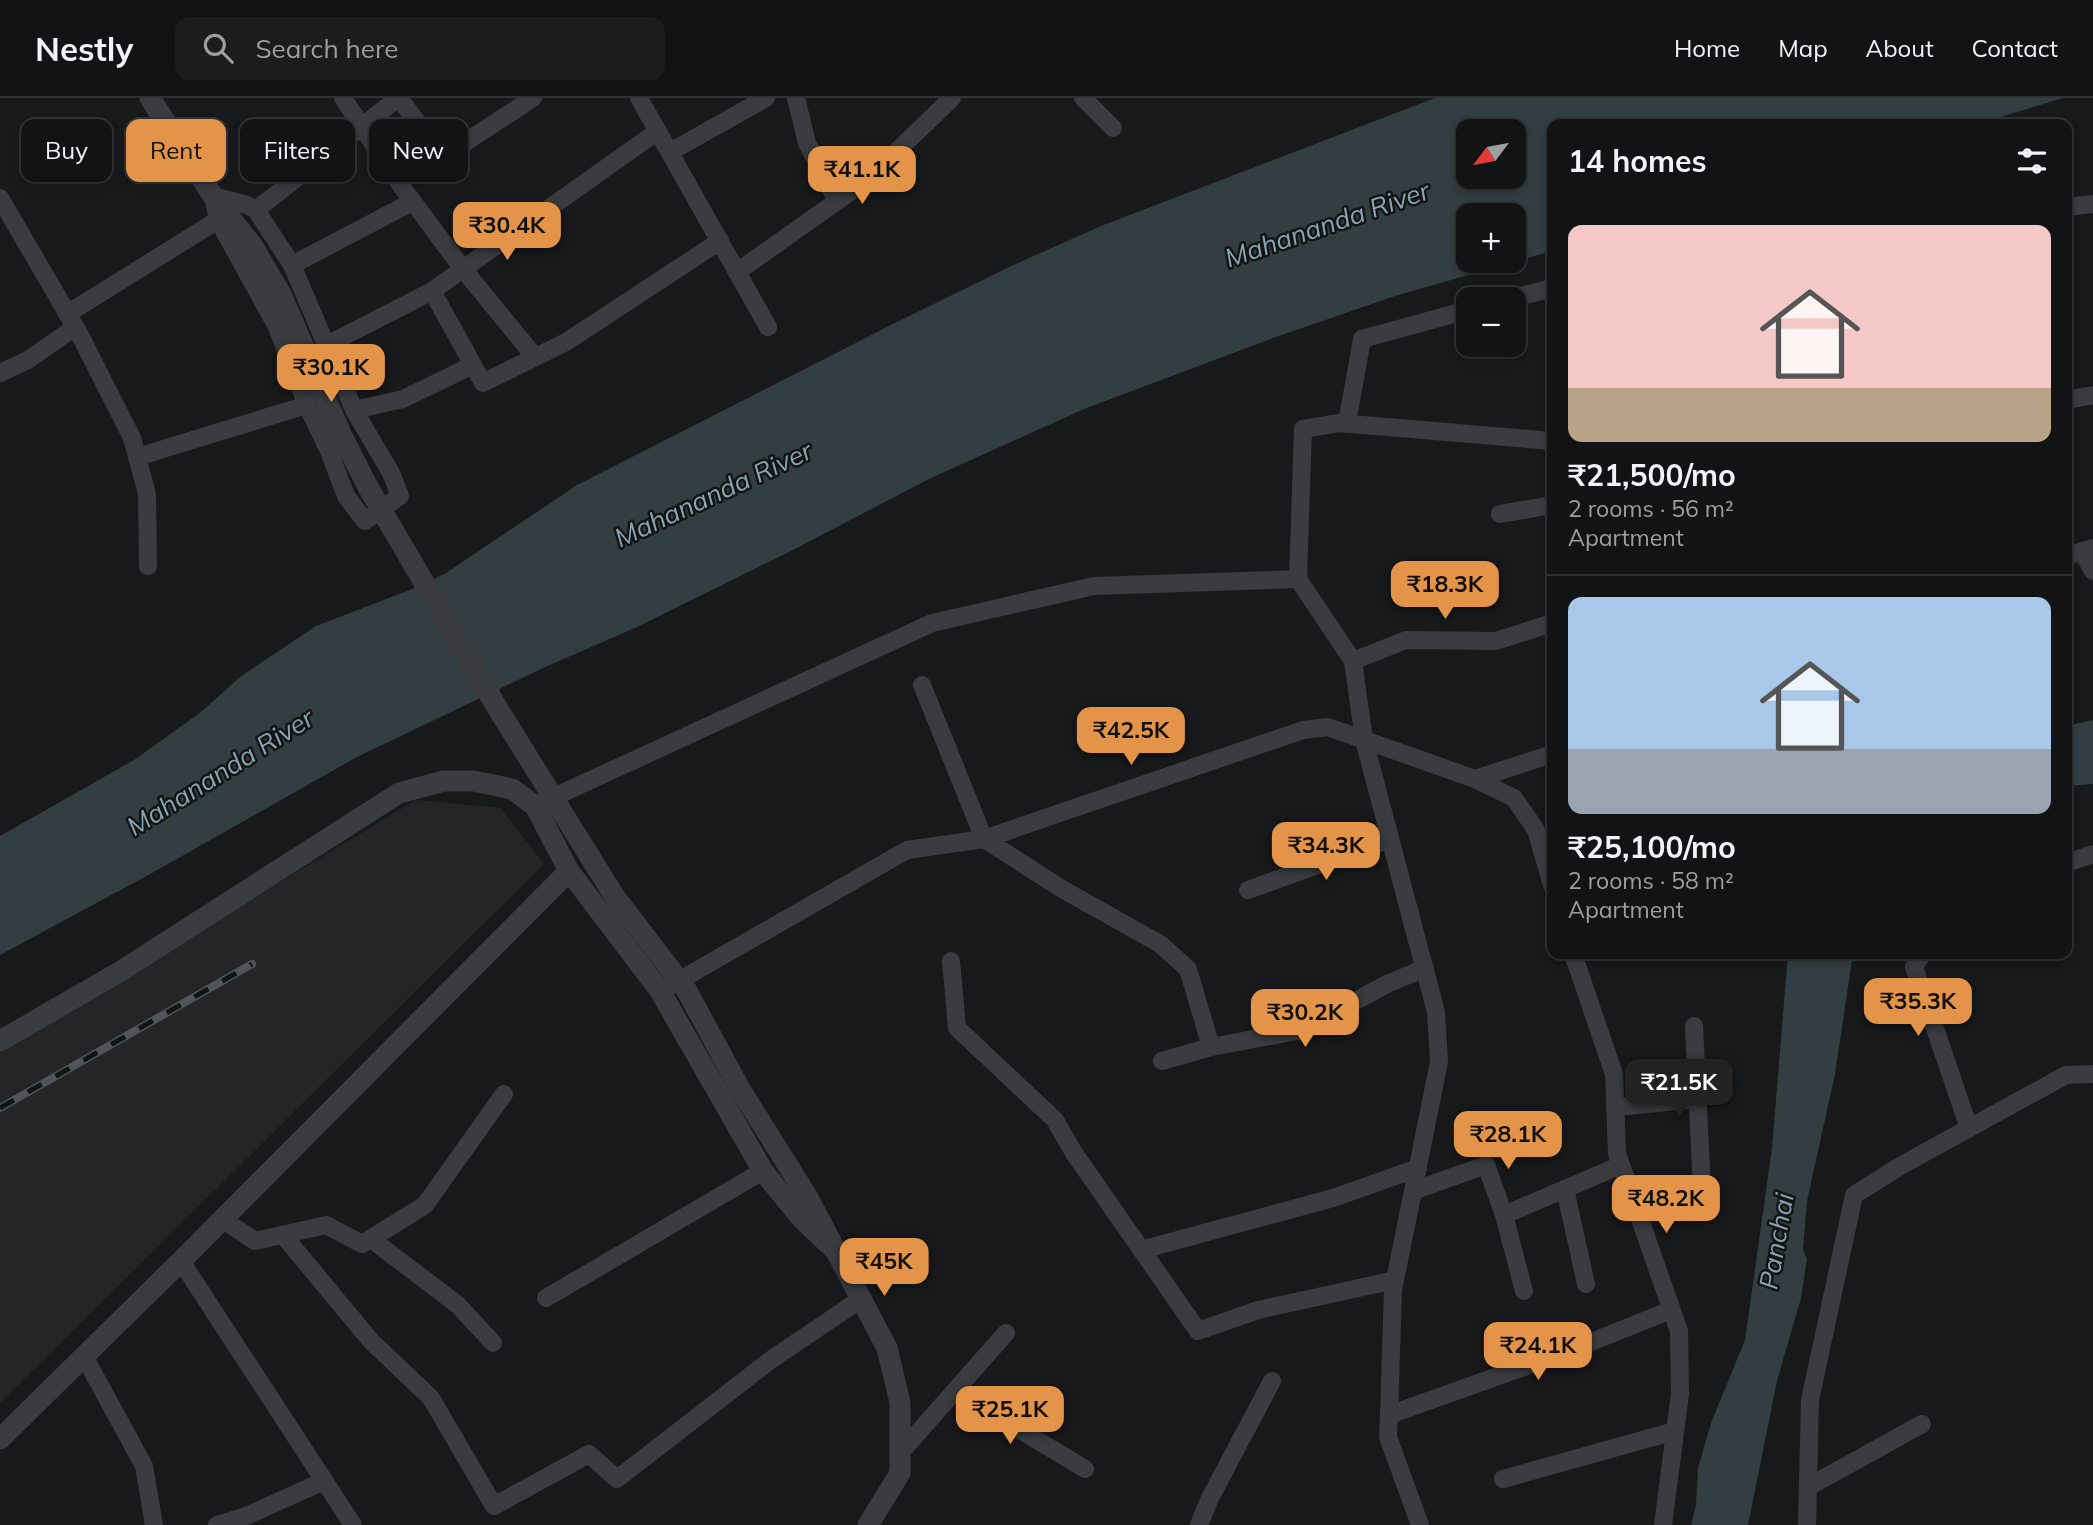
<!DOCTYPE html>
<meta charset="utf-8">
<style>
:root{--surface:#121314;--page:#1b1c1d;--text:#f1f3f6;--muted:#9c9ea0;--line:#313234;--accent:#e39448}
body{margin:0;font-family:Mulish,sans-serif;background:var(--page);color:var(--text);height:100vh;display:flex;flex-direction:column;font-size:26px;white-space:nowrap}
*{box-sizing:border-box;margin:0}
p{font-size:23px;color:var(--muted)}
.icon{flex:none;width:38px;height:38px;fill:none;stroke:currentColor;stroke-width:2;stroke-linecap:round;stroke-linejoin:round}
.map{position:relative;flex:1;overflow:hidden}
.drawer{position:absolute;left:1547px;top:21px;width:525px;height:840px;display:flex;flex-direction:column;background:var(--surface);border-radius:14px;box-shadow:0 4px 10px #0003,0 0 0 2px var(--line)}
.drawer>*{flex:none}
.banner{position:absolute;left:21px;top:21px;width:665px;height:63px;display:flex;gap:14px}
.needle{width:46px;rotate:238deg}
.buttons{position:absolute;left:1456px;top:21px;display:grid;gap:14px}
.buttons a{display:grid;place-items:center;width:70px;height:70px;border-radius:14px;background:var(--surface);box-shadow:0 4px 10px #0003,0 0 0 2px var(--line);font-size:35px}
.price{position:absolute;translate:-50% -60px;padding:0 16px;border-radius:14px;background:var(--accent);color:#111;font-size:23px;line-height:46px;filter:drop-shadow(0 2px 4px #0008)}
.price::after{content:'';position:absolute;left:50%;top:42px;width:21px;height:16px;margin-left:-10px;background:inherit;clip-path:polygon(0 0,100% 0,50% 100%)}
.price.active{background:#222;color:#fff}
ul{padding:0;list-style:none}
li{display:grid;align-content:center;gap:14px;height:371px;padding:0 21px}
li+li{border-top:2px solid var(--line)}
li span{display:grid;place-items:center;height:217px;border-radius:14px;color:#555}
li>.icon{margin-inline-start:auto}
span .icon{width:126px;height:126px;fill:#fffc;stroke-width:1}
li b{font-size:30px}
h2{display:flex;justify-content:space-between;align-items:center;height:84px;padding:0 21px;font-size:30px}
.pill{padding:0 24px;border-radius:14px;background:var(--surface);box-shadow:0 4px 10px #0003,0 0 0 2px var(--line);font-size:24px;line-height:63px}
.pill.active{background:var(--accent);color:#111}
header{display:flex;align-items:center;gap:42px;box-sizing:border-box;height:98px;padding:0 35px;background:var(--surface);border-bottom:2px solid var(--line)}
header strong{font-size:33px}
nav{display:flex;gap:38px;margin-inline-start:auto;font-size:24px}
.search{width:490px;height:63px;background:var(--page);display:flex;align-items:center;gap:18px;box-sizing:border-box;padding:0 24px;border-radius:14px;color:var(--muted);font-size:26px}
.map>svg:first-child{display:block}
</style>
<header>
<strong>Nestly</strong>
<div class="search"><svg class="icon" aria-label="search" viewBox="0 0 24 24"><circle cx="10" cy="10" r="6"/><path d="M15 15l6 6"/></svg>Search here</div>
<nav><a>Home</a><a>Map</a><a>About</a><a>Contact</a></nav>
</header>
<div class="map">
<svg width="2093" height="1427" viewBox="0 0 2093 1427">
<rect width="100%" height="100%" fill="#18191a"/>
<polygon fill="#252527" points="416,702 501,710 544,766 0,1305 0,953"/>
<g fill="#323e42" fill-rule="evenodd">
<path d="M 1435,0 L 2063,0 L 1978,26 L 1552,26 L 1552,153 L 1395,198 L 1276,239 L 1084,311 L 929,381 L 789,454 L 637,529 L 543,570 L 357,659 L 152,775 L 0,857 L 0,738 L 134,662 L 201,614 L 240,579 L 316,528 L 420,488 L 446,475 L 577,387 L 891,227 L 1009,169 L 1101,128 ZM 1468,33 L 1514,33 L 1514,79 L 1468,79 ZM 1468,117 L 1514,117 L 1514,163 L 1468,163 Z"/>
<polygon points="2093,622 2093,686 2067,688 2067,628"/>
<polygon points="1788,856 1853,856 1835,976 1807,1103 1803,1152 1807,1161 1801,1200 1777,1283 1748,1427 1691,1427 1696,1407 1698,1370 1711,1325 1745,1242 1772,1050"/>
</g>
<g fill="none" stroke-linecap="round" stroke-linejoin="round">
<g stroke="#3a3c3f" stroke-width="18">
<polyline points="343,0 402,89 463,171 535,259"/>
<polyline points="399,0 443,59 533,0"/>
<polyline points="639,0 768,229"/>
<polyline points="796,0 807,45 837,103"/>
<polyline points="1083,0 1113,30"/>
<polyline points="670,54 766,0"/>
<polygon points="213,98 247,107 256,112 292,167 354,312 391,375 400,398 365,423 346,398 329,353 307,307 277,229 218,122"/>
<polyline points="0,100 81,239 132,340 147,396 148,468"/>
<polyline points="2067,109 2093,106"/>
<polyline points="256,112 398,0"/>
<polyline points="292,167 412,104"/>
<polyline points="737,174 867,82 952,0"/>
<polyline points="432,193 483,285 566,244 720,143"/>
<polyline points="1510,201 1552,190"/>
<polyline points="67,216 218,122"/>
<polyline points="327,247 432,193 658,33"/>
<polyline points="0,275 28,262 75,229"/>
<polyline points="2067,302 2093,297"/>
<polyline points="354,312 403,301 473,267"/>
<polyline points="1347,325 1362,241 1468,212"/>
<polyline points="137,359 307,307"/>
<polyline points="1500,416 1552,407"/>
<polyline points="2082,453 2093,473"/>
<polyline points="2067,458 2093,450"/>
<polyline points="1353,563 1406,542 1496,543 1552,525"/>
<polyline points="922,587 984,741 1062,791 1160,846 1188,871 1211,949"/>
<polyline points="1475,681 1552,656"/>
<polyline points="543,704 932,525 1094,488 1298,481"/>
<polyline points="2067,765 2093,756"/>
<polyline points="1248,792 1390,741"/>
<polyline points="1573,856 1614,976 1617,1055 1679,1233 1680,1296 1663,1427"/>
<polyline points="1922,856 1914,869 1969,1030"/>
<polyline points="951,863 957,930 1055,1022 1074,1055 1198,1233 1258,1212 1395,1182"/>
<polyline points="668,889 907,752 984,741 1303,632 1328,629 1475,681 1514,700 1536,732 1552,787"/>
<polyline points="1694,928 1703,1112"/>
<polyline points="1162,963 1211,949 1302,932 1387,886 1425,870"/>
<polyline points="1616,1009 1697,1001"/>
<polyline points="1565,1091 1586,1186"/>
<polyline points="1413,1093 1486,1067 1504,1117 1524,1193"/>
<polyline points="1504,1117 1621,1067"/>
<polyline points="222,1121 255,1143 326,1127 362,1146 425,1107 504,996"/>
<polyline points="283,1137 371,1243 431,1300 494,1408 589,1356 617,1381 772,1261 861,1201"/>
<polyline points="371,1141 458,1207 493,1245"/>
<polyline points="1141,1152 1333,1100 1418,1070"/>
<polyline points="181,1163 353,1427"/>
<polyline points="546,1200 763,1073"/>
<polyline points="84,1258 144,1368 154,1427"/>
<polyline points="955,1293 1085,1371"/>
<polyline points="1389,1317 1574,1251 1671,1212"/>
<polyline points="900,1355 1006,1235"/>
<polyline points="1503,1381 1675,1333"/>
<polyline points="1808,1389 1922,1326"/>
<polyline points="217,1427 246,1418 324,1383"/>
<polyline points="1199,1427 1210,1400 1272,1283"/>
<polyline points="1420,1427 1388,1339 1389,1317 1393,1192 1439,964 1436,914 1364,642 1353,563 1298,481 1303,331 1339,325 1552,343"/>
<polyline points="1807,1427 1810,1302 1854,1097 1902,1067 2066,977 2093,976"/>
</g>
<g stroke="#3a3c3f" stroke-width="21">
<polyline points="150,0 213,98 252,147 281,196 341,336 368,389"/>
<polyline points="0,943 121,873 399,695 444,683 474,683 512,691 535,708 569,773 660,893 763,1073 801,1120 836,1153"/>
<polyline points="740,991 807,1098 887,1250 900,1304 900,1375 868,1427"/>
<polyline points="0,1341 181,1163 569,773"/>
</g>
<g stroke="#515458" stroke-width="8">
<polyline id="rail" points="0,1010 252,866"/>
</g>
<use href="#rail" stroke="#131415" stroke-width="5" stroke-dasharray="16" stroke-linecap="butt"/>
<polyline stroke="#3a3c3f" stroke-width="21" points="368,389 498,611 615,799 687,893 740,991"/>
</g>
<g text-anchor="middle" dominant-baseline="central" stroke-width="5" stroke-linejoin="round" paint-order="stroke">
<g font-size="26" font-style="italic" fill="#86a4b1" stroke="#131415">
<text transform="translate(1327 126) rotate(-19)">Mahananda River</text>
<text transform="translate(713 396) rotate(-25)">Mahananda River</text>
<text transform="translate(220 674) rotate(-32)">Mahananda River</text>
<text transform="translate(1776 1143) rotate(-80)">Panchai</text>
</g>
</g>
</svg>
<div class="buttons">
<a><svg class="needle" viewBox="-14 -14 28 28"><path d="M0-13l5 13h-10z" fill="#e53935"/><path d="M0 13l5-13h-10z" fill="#9c9ea0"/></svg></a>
<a>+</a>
<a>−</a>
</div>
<b class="price" style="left:862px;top:108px">₹41.1K</b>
<b class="price" style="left:507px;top:164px">₹30.4K</b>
<b class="price" style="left:331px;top:306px">₹30.1K</b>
<b class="price" style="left:1445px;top:523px">₹18.3K</b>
<b class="price" style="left:1131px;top:669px">₹42.5K</b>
<b class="price" style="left:1326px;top:784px">₹34.3K</b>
<b class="price" style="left:1918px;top:940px">₹35.3K</b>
<b class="price" style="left:1305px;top:951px">₹30.2K</b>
<b class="price active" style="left:1679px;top:1021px">₹21.5K</b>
<b class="price" style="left:1508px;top:1073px">₹28.1K</b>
<b class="price" style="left:1666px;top:1137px">₹48.2K</b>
<b class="price" style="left:884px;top:1200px">₹45K</b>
<b class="price" style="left:1538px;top:1284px">₹24.1K</b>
<b class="price" style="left:1010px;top:1348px">₹25.1K</b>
<div class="banner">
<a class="pill">Buy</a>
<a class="pill active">Rent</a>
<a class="pill">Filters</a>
<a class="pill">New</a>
</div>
<section class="drawer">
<h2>14 homes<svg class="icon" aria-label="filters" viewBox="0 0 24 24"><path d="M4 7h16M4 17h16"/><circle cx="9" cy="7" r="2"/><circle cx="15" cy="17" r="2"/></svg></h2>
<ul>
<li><span style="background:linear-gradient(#f6c9c9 75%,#b9a48a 0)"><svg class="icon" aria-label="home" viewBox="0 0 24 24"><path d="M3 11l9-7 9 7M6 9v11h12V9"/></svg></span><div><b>₹21,500/mo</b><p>2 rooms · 56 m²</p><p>Apartment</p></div></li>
<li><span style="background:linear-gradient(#a9c7e8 70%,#9aa5b1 0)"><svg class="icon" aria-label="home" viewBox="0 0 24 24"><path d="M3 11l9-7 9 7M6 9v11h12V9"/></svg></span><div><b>₹25,100/mo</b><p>2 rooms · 58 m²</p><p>Apartment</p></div></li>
</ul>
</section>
</div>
